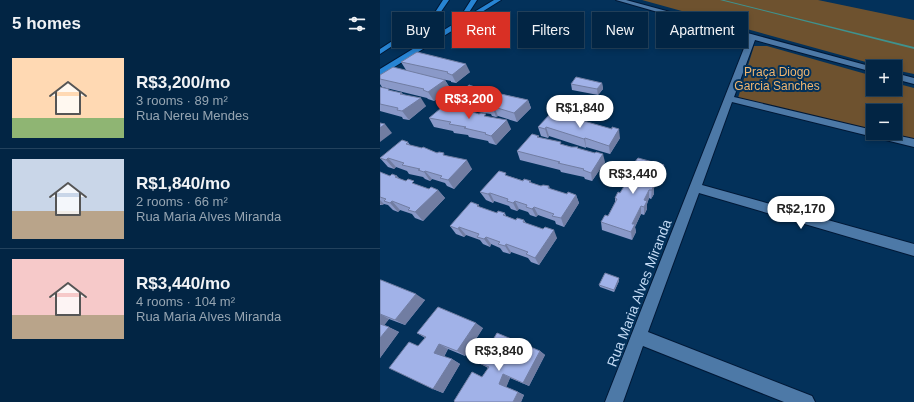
<!DOCTYPE html>
<meta charset="utf-8">
<style>
:root{--surface:#022544;--page:#10314f;--text:#f1f3f6;--muted:#96a5b2;--line:#23425d;--accent:#d93025}
body{margin:0;font-family:Helvetica,sans-serif;background:var(--page);color:var(--text);height:100vh;display:flex;flex-direction:column;font-size:15px;white-space:nowrap}
*{box-sizing:border-box;margin:0}
p{font-size:13px;color:var(--muted)}
.icon{flex:none;width:22px;height:22px;fill:none;stroke:currentColor;stroke-width:2;stroke-linecap:round;stroke-linejoin:round}
.map{position:relative;flex:1;overflow:hidden}
.drawer{display:flex;flex-direction:column;background:var(--surface);width:380px}
.drawer>*{flex:none}
.top-card{position:absolute;left:12px;top:12px;width:380px;height:36px;display:flex;gap:8px}
.fabs{position:absolute;left:486px;top:60px;display:grid;gap:8px}
.fabs a{display:grid;place-items:center;width:36px;height:36px;border-radius:0px;background:var(--surface);box-shadow:0 2px 6px #0003,0 0 0 1px var(--line);font-size:20px}
.price{position:absolute;translate:-50% -34px;padding:0 9px;border-radius:14px;background:#fff;color:#222;font-size:13px;line-height:26px;filter:drop-shadow(0 1px 2px #0008)}
.price::after{content:'';position:absolute;left:50%;top:24px;width:12px;height:9px;margin-left:-6px;background:inherit;clip-path:polygon(0 0,100% 0,50% 100%)}
.price.on{background:var(--accent);color:#fff}
ul{padding:0;list-style:none}
li{display:flex;align-items:center;gap:12px;height:100px;padding:0 12px}
li+li{border-top:1px solid var(--line)}
li span{display:grid;place-items:center;flex:none;width:112px;height:80px;border-radius:0px;color:#555}
li>.icon{margin-inline-start:auto}
span .icon{width:48px;height:48px;fill:#fffc;stroke-width:1}
li b{font-size:17px}
h2{display:flex;justify-content:space-between;align-items:center;height:48px;padding:0 12px;font-size:17px}
.pill{padding:0 14px;border-radius:0px;background:var(--surface);box-shadow:0 2px 6px #0003,0 0 0 1px var(--line);font-size:14px;line-height:36px}
.pill.on{background:var(--accent);color:#fff}
main{display:flex;flex:1;min-height:0}
.map>svg:first-child{display:block}
</style>
<main>
<section class="drawer">
<h2>5 homes<svg class="icon" aria-label="filters" viewBox="0 0 24 24"><path d="M4 7h16M4 17h16"/><circle cx="9" cy="7" r="2"/><circle cx="15" cy="17" r="2"/></svg></h2>
<ul>
<li><span style="background:linear-gradient(#ffd9b3 75%,#8fb573 0)"><svg class="icon" aria-label="home" viewBox="0 0 24 24"><path d="M3 11l9-7 9 7M6 9v11h12V9"/></svg></span><div><b>R$3,200/mo</b><p>3 rooms · 89 m²</p><p>Rua Nereu Mendes</p></div></li>
<li><span style="background:linear-gradient(#c9d6e8 65%,#b9a48a 0)"><svg class="icon" aria-label="home" viewBox="0 0 24 24"><path d="M3 11l9-7 9 7M6 9v11h12V9"/></svg></span><div><b>R$1,840/mo</b><p>2 rooms · 66 m²</p><p>Rua Maria Alves Miranda</p></div></li>
<li><span style="background:linear-gradient(#f6c9c9 70%,#b9a48a 0)"><svg class="icon" aria-label="home" viewBox="0 0 24 24"><path d="M3 11l9-7 9 7M6 9v11h12V9"/></svg></span><div><b>R$3,440/mo</b><p>4 rooms · 104 m²</p><p>Rua Maria Alves Miranda</p></div></li>
</ul>
</section>
<div class="map">
<svg width="534" height="402" viewBox="0 0 534 402">
<rect width="100%" height="100%" fill="#03315a"/>
<g fill="#6e522f">
<polygon points="262,0 438,0 534,20 534,74 515,70 515,67 504,67"/>
<polygon points="374,46 387,46 493,76 493,89 515,89 515,83 534,88 534,143 495,133 515,133 515,111 493,111 493,133 358,98"/>
</g>
<g fill="none" stroke-linecap="round" stroke-linejoin="round">
<polygon fill="#3f928e" fill-rule="evenodd" points="340,0 344,0 534,47 534,49"/>
<g stroke="#001836" stroke-width="2">
<g id="minor">
<polygon points="236,0 246,0 493,67 493,72 375,40 354,97 493,130 493,133 506,133 534,139 534,147 352,102 322,185 534,244 534,256 319,193 268,332 432,396 435,402 404,402 263,346 243,402 225,402 368,38"/>
<polygon points="515,73 534,78 534,84 515,79"/>
</g>
</g>
<g stroke="#001836" stroke-width="2">
<g id="major">
<polygon points="63,0 69,0 58,16 0,54 0,49 54,14"/>
<polygon points="91,0 97,0 86,17 114,0 121,0 0,76 0,69 77,22"/>
</g>
</g>
<use href="#minor" fill="#4d79a7" fill-rule="evenodd"/>
<use href="#major" fill="#2784d3" fill-rule="evenodd"/>
</g>
<g fill="#8a99c8">
<polygon points="21,62 90,72 76,83 71,82 71,81 57,78 65,80 70,88 54,101 48,99 47,98 2,87 0,84 0,75 26,70"/>
<polygon points="222,83 223,89 218,95 192,90 191,84"/>
<polygon points="0,87 9,89 10,91 22,93 23,94 46,106 29,120 23,119 22,117 0,111"/>
<polygon points="107,91 148,100 151,108 137,122 118,116 116,117 112,116 111,114 98,112 97,110 78,107 74,98"/>
<polygon points="172,112 240,138 230,154 206,147 206,148 169,136 168,138 161,136 158,127"/>
<polygon points="99,114 106,116 131,129 116,145 109,143 108,141 89,137 88,135 74,133 73,131 54,127 49,118"/>
<polygon points="159,138 199,149 225,162 212,181 205,179 204,177 181,172 180,170 140,160 137,151"/>
<polygon points="28,142 30,145 65,155 92,169 74,189 67,186 65,183 52,179 50,181 45,179 43,177 29,174 27,171 16,167 14,169 8,167 0,158"/>
<polygon points="254,163 284,165 284,173 281,179 279,178 274,188 274,194 271,199 269,198 267,204 267,209 264,215 261,214 255,227 256,232 252,240 222,230 221,222 228,216 235,202 235,198 240,193 244,187 244,182 249,178 255,167"/>
<polygon points="0,172 10,176 17,176 20,179 49,189 58,190 65,198 43,221 35,218 32,214 20,210 18,212 13,210 8,205 4,204 2,205 0,205"/>
<polygon points="128,176 161,186 169,186 170,189 187,194 196,195 199,203 184,227 176,224 175,221 158,215 156,217 150,215 148,212 139,209 137,211 131,209 129,206 114,201 113,203 106,200 100,192"/>
<polygon points="101,208 117,213 125,213 126,216 136,220 144,220 146,223 177,238 159,265 151,262 148,258 131,252 130,254 123,252 120,248 111,244 110,247 103,244 100,240 86,235 84,237 76,234 70,226"/>
<polygon points="239,278 239,281 234,292 220,287 219,285"/>
<polygon points="0,280 45,300 25,325 9,319 4,325 19,332 0,358"/>
<polygon points="103,328 85,356 68,349 64,357 72,359 80,364 63,393 53,389 38,346 45,338 37,333"/>
<polygon points="117,333 160,351 165,355 149,386 130,378 126,387 138,392 144,395 141,402 75,402 74,401 92,372 102,377 108,368 99,363"/>
</g>
<g fill="#717da2">
<polygon points="86,64 90,72 76,83 72,75"/>
<polygon points="65,80 70,88 54,101 48,92"/>
<polygon points="222,83 223,89 218,95 217,89"/>
<polygon points="41,98 46,106 29,120 22,111"/>
<polygon points="148,100 151,108 137,122 134,113"/>
<polygon points="114,107 118,116 116,117 113,108"/>
<polygon points="127,120 131,129 116,145 111,136"/>
<polygon points="5,124 12,133 0,142 0,128"/>
<polygon points="166,127 169,136 168,138 165,129"/>
<polygon points="239,129 240,138 230,154 229,146"/>
<polygon points="205,138 206,147 206,148 204,139"/>
<polygon points="223,154 225,162 212,181 211,173"/>
<polygon points="8,158 16,167 14,169 6,160"/>
<polygon points="87,160 92,169 74,189 68,180"/>
<polygon points="284,165 284,173 281,179 281,170"/>
<polygon points="279,170 279,178 274,188 274,194 271,199 272,185"/>
<polygon points="45,171 52,179 50,181 44,172"/>
<polygon points="58,190 65,198 43,221 35,212"/>
<polygon points="269,190 269,198 267,204 267,209 264,215 264,200"/>
<polygon points="110,193 114,201 113,203 108,194"/>
<polygon points="196,195 199,203 184,227 181,218"/>
<polygon points="0,200 4,204 2,205 0,204"/>
<polygon points="12,201 20,210 18,212 10,203"/>
<polygon points="135,201 139,209 137,211 133,203"/>
<polygon points="261,206 261,214 255,227 256,232 252,240 251,232 252,224"/>
<polygon points="154,207 158,215 156,217 152,209"/>
<polygon points="79,227 86,235 84,237 78,229"/>
<polygon points="174,230 177,238 159,265 155,258"/>
<polygon points="106,237 111,244 110,247 104,239"/>
<polygon points="126,244 131,252 130,254 125,246"/>
<polygon points="239,278 239,281 234,292 234,290"/>
<polygon points="36,294 45,300 25,325 15,320"/>
<polygon points="0,314 9,319 3,327 0,325"/>
<polygon points="96,323 103,328 85,356 77,351"/>
<polygon points="9,327 19,332 0,358 0,338"/>
<polygon points="59,344 68,349 63,358 54,353"/>
<polygon points="160,351 165,355 149,386 143,383"/>
<polygon points="72,359 80,364 63,393 53,389"/>
<polygon points="123,374 130,378 126,388 119,384"/>
<polygon points="138,392 144,395 141,402 133,402"/>
</g>
<g fill="#a1b2e8" stroke="#717da2">
<polygon points="37,52 86,64 72,75 67,73 68,72 21,62"/>
<polygon points="13,67 65,80 48,92 43,90 44,89 0,79 0,75"/>
<polygon points="196,77 222,83 217,89 191,84"/>
<polygon points="89,85 107,91 148,100 134,113 114,107 113,108 108,107 109,105 94,103 95,102 74,98"/>
<polygon points="0,87 9,89 8,90 22,93 20,94 41,98 22,111 17,110 18,108 0,104"/>
<polygon points="66,104 99,114 101,113 106,114 104,116 127,120 111,136 105,134 106,133 84,128 86,127 69,124 71,122 49,118"/>
<polygon points="172,112 232,129 232,127 239,129 229,146 205,138 204,139 166,127 165,129 158,127"/>
<polygon points="0,123 5,124 0,128"/>
<polygon points="152,134 159,136 157,137 181,142 180,144 191,147 198,147 197,148 215,153 216,152 223,154 211,173 203,170 204,169 178,163 180,162 137,151"/>
<polygon points="22,140 28,142 26,144 42,148 43,147 57,153 59,152 64,153 63,155 87,160 68,180 60,178 62,176 45,171 44,172 38,170 40,169 22,165 24,163 8,158 6,160 0,158"/>
<polygon points="258,158 284,165 281,170 279,170 272,185 274,185 272,190 269,190 264,200 267,201 264,207 261,206 252,224 255,224 251,232 221,222 225,215 228,216 237,199 235,198 238,192 240,193 246,183 244,182 246,177 249,178 257,164 254,163"/>
<polygon points="119,171 126,173 125,175 143,181 144,179 151,181 149,182 161,186 163,185 169,186 168,188 187,194 188,192 196,195 181,218 172,216 174,214 154,207 152,209 146,207 147,205 135,201 133,203 127,201 128,199 110,193 108,194 100,192"/>
<polygon points="0,172 10,176 12,174 17,176 15,177 26,181 28,179 34,181 32,183 49,189 51,187 58,190 35,212 28,210 30,208 12,201 10,203 4,201 6,199 0,197"/>
<polygon points="91,202 99,205 97,206 117,213 118,211 125,213 123,215 136,220 137,218 144,220 143,222 163,229 165,227 174,230 155,258 146,254 148,252 126,244 125,246 118,244 120,242 106,237 104,239 97,237 99,234 79,227 78,229 70,226"/>
<polygon points="225,273 239,278 234,290 219,285"/>
<polygon points="0,280 1,280 36,294 15,320 0,314"/>
<polygon points="58,307 96,323 77,351 59,344 54,353 72,359 53,389 9,368 29,342 38,346 46,337 37,333"/>
<polygon points="0,324 9,327 0,338"/>
<polygon points="117,333 160,351 143,383 123,374 119,384 138,392 133,402 75,402 74,401 92,372 102,377 109,367 99,363"/>
</g>
<g text-anchor="middle" dominant-baseline="central" stroke-width="4" stroke-linejoin="round" paint-order="stroke">
<g font-size="12" fill="#efb56f" stroke="#03315a">
<text x="397" y="72">Praça Diogo<tspan x="397" dy="14">Garcia Sanches</tspan></text>
</g>
<g font-size="14" fill="#c3daf4" stroke="#03315a">
<text transform="translate(259 293) rotate(-69)">Rua Maria Alves Miranda</text>
</g>
</g>
</svg>
<div class="fabs">
<a>+</a>
<a>−</a>
</div>
<b class="price on" style="left:89px;top:120px">R$3,200</b>
<b class="price" style="left:200px;top:129px">R$1,840</b>
<b class="price" style="left:253px;top:195px">R$3,440</b>
<b class="price" style="left:421px;top:230px">R$2,170</b>
<b class="price" style="left:119px;top:372px">R$3,840</b>
<div class="top-card">
<a class="pill">Buy</a>
<a class="pill on">Rent</a>
<a class="pill">Filters</a>
<a class="pill">New</a>
<a class="pill">Apartment</a>
</div>
</div>
</main>
